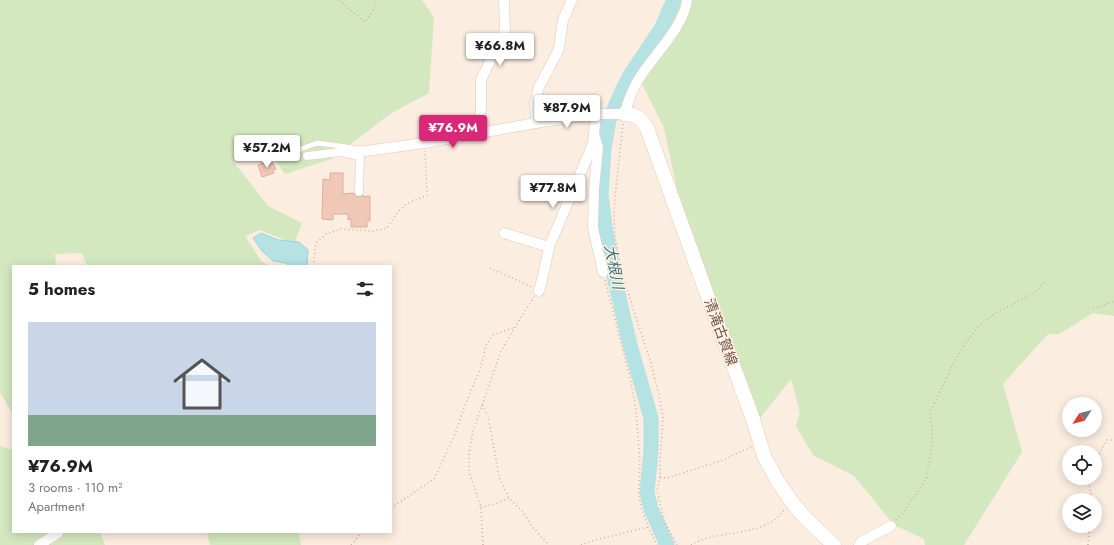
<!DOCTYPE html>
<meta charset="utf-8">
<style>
:root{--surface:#fff;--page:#f6f6f6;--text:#222;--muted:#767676;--accent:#db2777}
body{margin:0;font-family:Jost,"Noto Sans JP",sans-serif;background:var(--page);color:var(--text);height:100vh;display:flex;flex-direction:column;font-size:15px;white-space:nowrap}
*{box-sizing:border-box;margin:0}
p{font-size:13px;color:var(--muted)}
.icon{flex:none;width:22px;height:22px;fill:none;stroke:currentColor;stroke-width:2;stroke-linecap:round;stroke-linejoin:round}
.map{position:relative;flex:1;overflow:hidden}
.details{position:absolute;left:12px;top:265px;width:380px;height:268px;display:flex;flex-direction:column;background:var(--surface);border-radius:0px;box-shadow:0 2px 10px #0003}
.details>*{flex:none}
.needle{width:26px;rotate:234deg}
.fabs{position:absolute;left:1062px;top:397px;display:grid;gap:8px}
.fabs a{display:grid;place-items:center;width:40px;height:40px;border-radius:50%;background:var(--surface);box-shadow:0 2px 10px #0003;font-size:20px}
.price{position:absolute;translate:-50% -34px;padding:0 9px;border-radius:4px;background:#fff;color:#222;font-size:13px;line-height:26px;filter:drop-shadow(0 1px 2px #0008)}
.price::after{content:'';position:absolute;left:50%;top:24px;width:12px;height:9px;margin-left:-6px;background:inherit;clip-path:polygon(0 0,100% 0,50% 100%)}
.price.current{background:var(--accent);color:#fff}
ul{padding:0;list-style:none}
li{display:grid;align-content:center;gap:8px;height:212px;padding:0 16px}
li span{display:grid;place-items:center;height:124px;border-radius:0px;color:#555}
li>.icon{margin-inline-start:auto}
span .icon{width:72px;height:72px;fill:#fffc;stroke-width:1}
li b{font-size:17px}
h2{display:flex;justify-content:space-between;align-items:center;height:48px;padding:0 16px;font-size:17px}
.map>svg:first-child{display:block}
</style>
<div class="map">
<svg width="1114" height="545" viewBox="0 0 1114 545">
<rect width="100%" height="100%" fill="#fbede0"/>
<g fill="#d4e8bf">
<polygon points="0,0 422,0 434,17 429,93 390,114 331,159 285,174 265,147 233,161 268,206 302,223 294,244 260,230 245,236 262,262 271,266 87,266 82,253 55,254 56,266 13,266 13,415 0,392"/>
<polygon points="682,0 1114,0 1114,316 1093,313 1059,334 1048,334 1003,384 1022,452 964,545 925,545 924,539 894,525 854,476 813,455 796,426 800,413 791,379 753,427 677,190 664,128 637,74"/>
<polygon points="0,446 13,450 13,532 100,532 105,545 0,545"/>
<polygon points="207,532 299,532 301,545 210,545"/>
</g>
<polygon fill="#b5e2e3" stroke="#9cd3d5" points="261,233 278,240 299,242 308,250 307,266 289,266 286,263 273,261 262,251 253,238"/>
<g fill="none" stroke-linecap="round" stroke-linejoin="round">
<polyline stroke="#b5e2e3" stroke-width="15" points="667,545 651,509 647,492 651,452 651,418 630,345 614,276 605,226 601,194 604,149 609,120 618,100 629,77 661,29 674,0"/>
</g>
<g fill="#f0c8b8" stroke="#e2ac99">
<polygon points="269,161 270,164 273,163 276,169 273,170 274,173 262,177 258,165"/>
<polygon points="330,173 343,173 343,194 354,193 356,196 358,197 363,195 363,197 370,196 370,221 367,221 367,227 351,227 351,219 348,220 348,214 333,214 333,220 322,219 323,179 330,180"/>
</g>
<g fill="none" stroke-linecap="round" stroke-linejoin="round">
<g stroke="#dfc9bc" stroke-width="6">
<polyline id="service" points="293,152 317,143 340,146 363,150"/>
</g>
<g stroke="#dfc9bc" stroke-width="9">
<g id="pedestrian">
<polyline points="307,156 340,152 360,156"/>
<polyline points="359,192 360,150"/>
</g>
</g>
<g stroke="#dfc9bc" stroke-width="11">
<g id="minor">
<polyline points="596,114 594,134 598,147 594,189 593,228 603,272"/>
<polyline points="536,123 535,103 539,87 559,49 563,20 572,0"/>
<polyline points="478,134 481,109 481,80 505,30 504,0"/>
<path d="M 366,151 L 424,143 L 536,123 L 596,114 L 624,114 C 628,103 631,92 637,82 C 651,57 684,28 687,0"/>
<polyline points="504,233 549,247"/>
<polyline points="539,291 543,276 549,247 592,146 594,134"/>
<polyline points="39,545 58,533"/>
<polyline points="859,545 861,542 891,526"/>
</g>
</g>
<g stroke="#e5cbbc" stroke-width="15">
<path id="secondary" d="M 624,114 C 638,115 640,117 647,128 L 710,303 L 753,419 L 764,456 L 778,482 L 792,502 L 806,519 L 834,545"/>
</g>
<g stroke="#d4ab9c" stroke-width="1.5" stroke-dasharray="1 3" stroke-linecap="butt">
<polyline points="339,0 365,22 376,5 376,0"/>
<polyline points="623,124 616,187 614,212 615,235 619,259 626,287 651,363 659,395 663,417 660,461 660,477 657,490 664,521 677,545"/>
<polyline points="313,266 316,243 326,234 341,229 373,231 387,228 397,213 406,204 427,195 425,151"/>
<polyline points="490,268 532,287"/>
<polyline points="605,280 630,378 636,409 640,462 639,494 641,507 648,527 657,545"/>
<polyline points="1093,309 1114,301"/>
<polyline points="482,405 488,416 499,477 509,498 522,511 534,529 549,545"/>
<polyline points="1095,461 1107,440 1114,440"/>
<polyline points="660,477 667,478 723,460 751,447"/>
<polyline points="1088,478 1091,494 1091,500"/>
<polyline points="481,507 495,504 509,498"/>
<polyline points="391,508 434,479 455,434 465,405 481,367 486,345 493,335 515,327"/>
<polyline points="896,520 902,514 923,484 926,478 930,458 932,442 932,427 930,420 930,412 944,384 951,367 969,338 979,326 994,314 1034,293 1046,281"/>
<polyline points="351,545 355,541 361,532"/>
<polyline points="483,545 481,507 469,472 469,454 473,431 501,351 515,327 534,297"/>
<polyline points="581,545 595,540 648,527"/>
<path d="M 691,545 C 716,530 749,537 774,520 C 778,517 781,513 785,509"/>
<polyline points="1088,545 1089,526"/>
</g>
<use href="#service" stroke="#fff" stroke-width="5"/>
<use href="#pedestrian" stroke="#fff" stroke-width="8"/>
<use href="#minor" stroke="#fff" stroke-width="10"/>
<use href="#secondary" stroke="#fff" stroke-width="14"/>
</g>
<g text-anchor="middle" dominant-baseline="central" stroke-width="3" stroke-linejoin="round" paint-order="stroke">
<g font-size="14" fill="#715248" stroke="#fff2e5">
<text transform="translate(721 332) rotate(70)">清滝古賀線</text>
</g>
<g font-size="15" font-style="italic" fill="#3d7376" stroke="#fff2e5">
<text transform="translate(614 267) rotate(79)">大根川</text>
</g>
</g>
</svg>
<div class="fabs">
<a><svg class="needle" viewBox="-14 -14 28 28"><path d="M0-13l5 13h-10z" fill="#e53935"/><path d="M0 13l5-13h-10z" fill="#767676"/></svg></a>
<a><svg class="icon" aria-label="locate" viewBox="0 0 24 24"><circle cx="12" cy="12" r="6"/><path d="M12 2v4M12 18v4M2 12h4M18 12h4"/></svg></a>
<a><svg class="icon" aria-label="layers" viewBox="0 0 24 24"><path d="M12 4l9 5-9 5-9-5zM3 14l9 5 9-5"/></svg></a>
</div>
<b class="price" style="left:500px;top:67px">¥66.8M</b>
<b class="price" style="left:567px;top:129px">¥87.9M</b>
<b class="price current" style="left:453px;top:149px">¥76.9M</b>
<b class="price" style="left:267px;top:169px">¥57.2M</b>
<b class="price" style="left:553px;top:209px">¥77.8M</b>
<section class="details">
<h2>5 homes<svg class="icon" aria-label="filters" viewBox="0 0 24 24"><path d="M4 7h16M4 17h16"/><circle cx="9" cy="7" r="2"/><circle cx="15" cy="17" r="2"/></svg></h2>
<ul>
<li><span style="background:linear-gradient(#c9d6e8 75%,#7fa58c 0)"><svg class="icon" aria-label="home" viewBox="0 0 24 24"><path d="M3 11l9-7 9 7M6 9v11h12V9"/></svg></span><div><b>¥76.9M</b><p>3 rooms · 110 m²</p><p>Apartment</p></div></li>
</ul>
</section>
</div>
